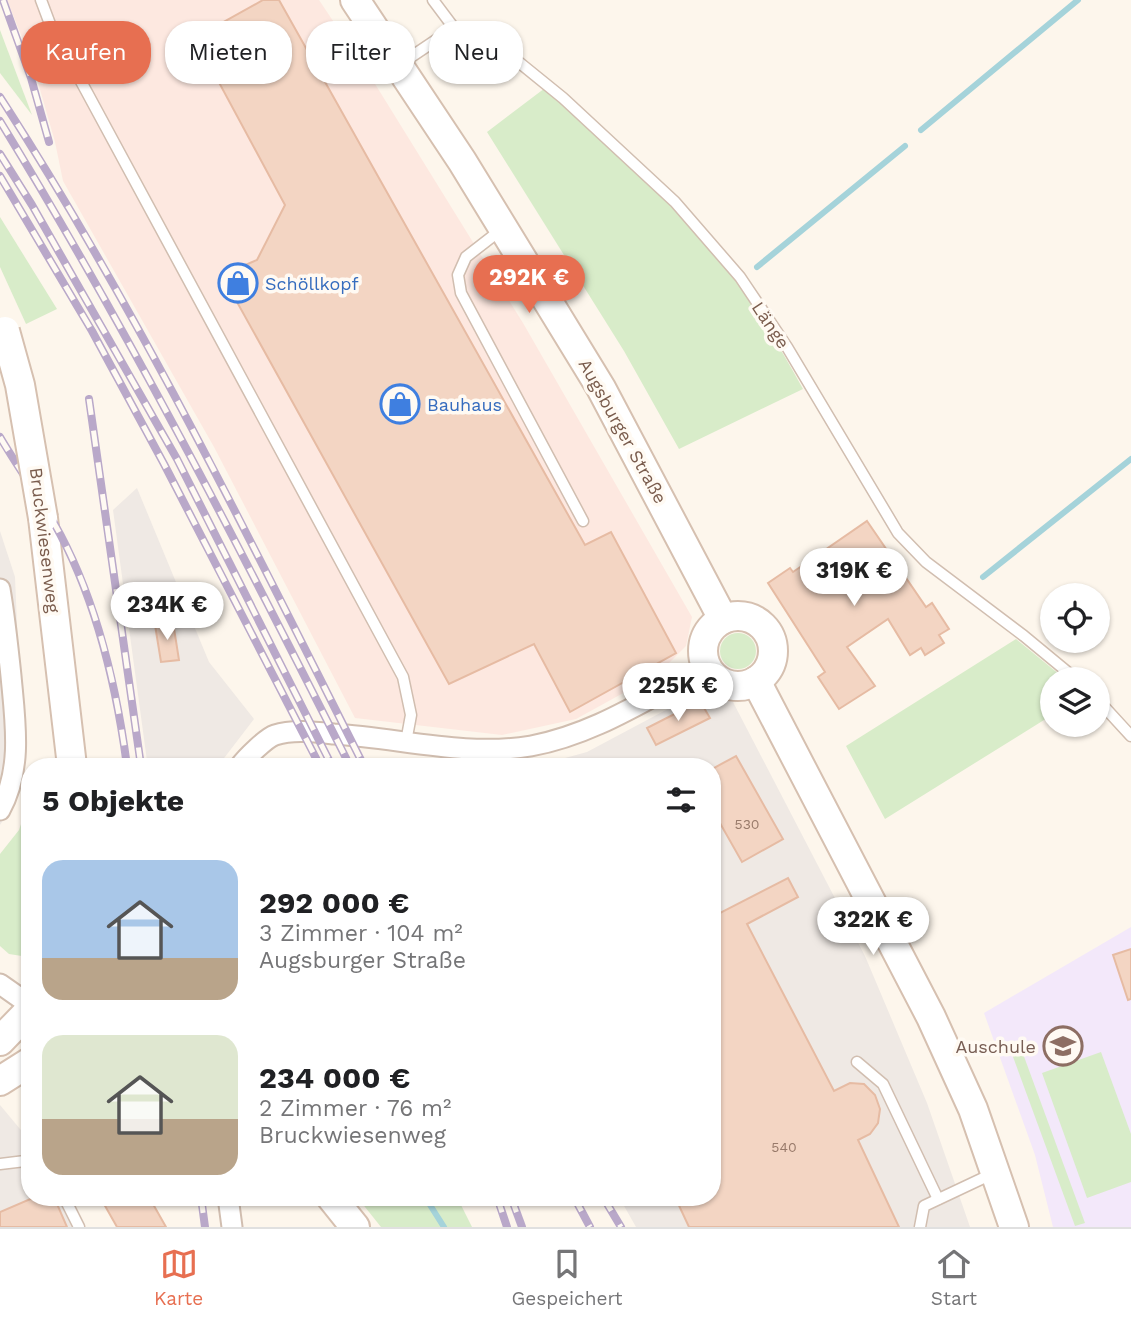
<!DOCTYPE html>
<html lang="de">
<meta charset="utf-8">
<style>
:root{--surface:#fff;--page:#f2f2f2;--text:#202124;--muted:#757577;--line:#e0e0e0;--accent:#e76f51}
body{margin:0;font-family:"Work Sans",sans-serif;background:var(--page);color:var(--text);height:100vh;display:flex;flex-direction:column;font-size:26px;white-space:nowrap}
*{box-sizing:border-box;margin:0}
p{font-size:23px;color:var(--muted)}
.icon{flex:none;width:38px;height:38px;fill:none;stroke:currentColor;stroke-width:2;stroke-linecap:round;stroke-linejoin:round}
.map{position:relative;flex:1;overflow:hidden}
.sheet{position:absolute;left:21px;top:758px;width:700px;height:448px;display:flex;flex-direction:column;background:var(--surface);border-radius:28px;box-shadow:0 2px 5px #0004}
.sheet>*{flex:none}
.hud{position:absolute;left:21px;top:21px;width:700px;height:63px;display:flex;gap:14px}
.controls{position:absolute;left:1040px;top:583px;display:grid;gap:14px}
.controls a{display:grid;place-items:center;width:70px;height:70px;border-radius:50%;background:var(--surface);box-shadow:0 2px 5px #0004;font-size:35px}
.price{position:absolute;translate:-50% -60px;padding:0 16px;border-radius:24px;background:#fff;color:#222;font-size:23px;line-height:46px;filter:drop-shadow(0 2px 4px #0008)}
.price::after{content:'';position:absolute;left:50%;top:42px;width:21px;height:16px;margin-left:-10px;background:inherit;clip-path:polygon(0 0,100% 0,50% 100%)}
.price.selected{background:var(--accent);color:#fff}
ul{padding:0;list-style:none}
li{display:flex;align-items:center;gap:21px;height:175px;padding:0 21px}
li span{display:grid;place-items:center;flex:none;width:196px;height:140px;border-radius:21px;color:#555}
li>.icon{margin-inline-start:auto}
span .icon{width:84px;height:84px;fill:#fffc;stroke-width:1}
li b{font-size:30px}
h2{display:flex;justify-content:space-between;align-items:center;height:84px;padding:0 21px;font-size:30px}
.chip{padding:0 24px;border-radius:28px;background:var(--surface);box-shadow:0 2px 5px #0004;font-size:24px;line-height:63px}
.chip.selected{background:var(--accent);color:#fff}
.dock{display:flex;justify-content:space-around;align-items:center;height:98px;border-top:2px solid var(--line);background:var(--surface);font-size:19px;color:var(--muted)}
.dock a{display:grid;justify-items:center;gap:4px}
.dock .selected{color:var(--accent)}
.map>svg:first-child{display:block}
</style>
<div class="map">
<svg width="1131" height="1227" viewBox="0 0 1131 1227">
<rect width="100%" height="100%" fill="#fdf6ec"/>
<polygon fill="#fde8e0" points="7,0 319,0 372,79 523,323 692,617 686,646 658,674 576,719 502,735 355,718 214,447 63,181 55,142 33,65"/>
<g fill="#efe9e4">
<polygon points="137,488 209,662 254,719 218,766 156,766 147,761 113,510"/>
<polygon points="0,531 15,577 23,764 14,803 0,825"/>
<polygon points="709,687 733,702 865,956 927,1103 970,1227 636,1227 619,1197 712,1197 712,766 536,766 587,752"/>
<polygon points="0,1105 30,1141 30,1197 70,1197 85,1227 0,1227"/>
</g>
<polygon fill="#f3e8fa" points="1131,927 1131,1227 1053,1227 1035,1155 984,1013"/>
<g fill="#d8ecc9">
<polygon points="0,30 32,115 0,73"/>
<path d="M 549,85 C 586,119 624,152 659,188 C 718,246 763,317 803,389 L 679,449 L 624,351 L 487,132 Z"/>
<polygon points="0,217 57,309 26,324 0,267"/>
<circle cx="738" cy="651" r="18"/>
<polygon points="1016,639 1065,679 1052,679 1052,715 885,819 846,746"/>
<polygon points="30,798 30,956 28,957 9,954 0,946 0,854 19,830"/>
<polygon points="1022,1051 1085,1223 1075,1226 1012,1054"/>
<polygon points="1101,1052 1131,1134 1131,1182 1087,1198 1042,1073"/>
<polygon points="357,1197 457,1197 472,1227 381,1227"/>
</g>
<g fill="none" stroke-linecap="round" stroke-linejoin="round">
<g stroke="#a5d3da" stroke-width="6">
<polyline points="921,130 1078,0"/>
<polyline points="757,267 905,146"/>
<polyline points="983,577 1131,459"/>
<polyline points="425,1197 444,1227"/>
</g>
</g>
<g fill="#f3d5c3" stroke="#e6bba3" stroke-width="2">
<polygon points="263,0 279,0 585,545 611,532 676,653 570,712 534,644 449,684 222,275 257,260 285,205 195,38"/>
<polygon points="867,521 926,607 932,603 949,629 939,635 944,643 925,655 921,648 910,655 888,619 847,647 875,686 839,709 818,677 825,672 768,583 790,568 793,572"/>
<polygon points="173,622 179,660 161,662 155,625"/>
<polygon points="700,701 710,718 656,745 647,728"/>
<polygon points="736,756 783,839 742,862 712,809 712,769"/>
<polygon points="788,878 798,897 747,924 834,1091 850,1083 864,1084 875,1095 880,1109 878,1123 870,1134 858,1140 899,1227 689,1227 675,1197 712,1197 712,917"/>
<polygon points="1131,949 1131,999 1128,1000 1113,955"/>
<polygon points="35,1197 54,1197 67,1227 0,1227 0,1212"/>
<polygon points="100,1197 149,1197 166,1227 117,1227"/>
</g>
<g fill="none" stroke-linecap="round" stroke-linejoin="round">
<g stroke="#d1beb0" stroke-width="13">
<g id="lane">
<polyline points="41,0 50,24 403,677 411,715 406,742"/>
<polyline points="433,0 454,28 505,51 563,98 675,202 740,277 787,347 898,533 926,562 1024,636 1076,679"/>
<polyline points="399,65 454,28"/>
<polyline points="502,229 466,257 458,275 461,293 583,521"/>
<polyline points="1097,699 1131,736"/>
<polyline points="857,1062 883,1084 938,1199"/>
<polyline points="0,1164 25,1161 30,1164"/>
<polyline points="64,1197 79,1227"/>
<polyline points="920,1227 924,1206 994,1173"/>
</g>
</g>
<g stroke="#d1beb0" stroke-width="23">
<g id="street">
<path d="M 0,589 C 5,618 8,647 11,676 C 15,720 23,769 0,810"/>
<path d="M 240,766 C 246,758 266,738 275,735 C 293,729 316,732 334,734 C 400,738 465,757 531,746 C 596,734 649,697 707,668"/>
<polyline points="0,984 30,1005"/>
<polyline points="228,1197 232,1227"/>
</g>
</g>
<g stroke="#d6c0b0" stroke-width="32">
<g id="secondary">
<polyline points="355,0 462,161 601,388 723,619"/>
<polyline points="43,518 72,766"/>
<circle cx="738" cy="651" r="35"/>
<polyline points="756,681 931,1017 973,1109 1014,1227"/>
<polyline points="0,1041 30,1010"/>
<polyline points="0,1081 30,1062"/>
<polyline points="331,1197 355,1227"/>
</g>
</g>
<use href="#lane" stroke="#fff" stroke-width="10"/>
<use href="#street" stroke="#fff" stroke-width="19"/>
<use href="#secondary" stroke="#fff" stroke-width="28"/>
<g stroke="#b9a8c9" stroke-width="8">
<g id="rail">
<polyline points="3,0 31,78 49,142"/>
<path d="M 0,97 C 138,310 250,540 364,766"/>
<path d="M 0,121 C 128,330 240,548 350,766"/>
<polyline points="0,154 32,205 177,459 332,766"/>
<polyline points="0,176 92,331 164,464 320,766"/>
<polyline points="89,399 141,766"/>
<path d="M 0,437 C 17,466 37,494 54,523 C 96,597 116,683 127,766"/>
<polyline points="201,1197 205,1227"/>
<polyline points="497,1197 507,1227"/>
<polyline points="511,1197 522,1227"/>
<polyline points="574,1197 590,1227"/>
<polyline points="603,1197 621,1227"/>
</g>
</g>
<use href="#rail" stroke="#fffaf3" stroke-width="5" stroke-dasharray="16" stroke-linecap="butt"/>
<g stroke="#d6c0b0" stroke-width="32" stroke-linecap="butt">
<polyline id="secondary-bridge" points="5,331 20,385 43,518"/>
</g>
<use href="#secondary-bridge" stroke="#fff" stroke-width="28"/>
</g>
<defs>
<g id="shop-ring" transform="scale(2.0125)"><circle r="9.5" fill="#fffaf3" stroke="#3f7fe0" stroke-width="1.5"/><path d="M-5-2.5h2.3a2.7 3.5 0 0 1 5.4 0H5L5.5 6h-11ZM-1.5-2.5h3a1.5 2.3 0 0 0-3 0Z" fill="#3f7fe0"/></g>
<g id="school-ring" transform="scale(2.0125)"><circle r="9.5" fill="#fffaf3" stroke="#8d6e63" stroke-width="1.5"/><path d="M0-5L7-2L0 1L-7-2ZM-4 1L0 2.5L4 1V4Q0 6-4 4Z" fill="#8d6e63"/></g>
</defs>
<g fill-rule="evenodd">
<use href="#shop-ring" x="238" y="283"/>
<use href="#shop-ring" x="400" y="404"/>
<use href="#school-ring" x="1063" y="1046"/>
</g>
<g text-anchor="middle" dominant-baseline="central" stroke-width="7" stroke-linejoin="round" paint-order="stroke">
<g font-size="14" fill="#987a6a">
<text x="747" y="824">530</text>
<text x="784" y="1147">540</text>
</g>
<g font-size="18" fill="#366cbe" stroke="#fffaf3" text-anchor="start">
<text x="265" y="283">Schöllkopf</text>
<text x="427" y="404">Bauhaus</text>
</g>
<g font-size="18" fill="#7a5c4d" stroke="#fffaf3">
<text transform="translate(771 325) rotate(56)">Länge</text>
<text transform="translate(623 431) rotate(61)">Augsburger Straße</text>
<text transform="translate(45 540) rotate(83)">Bruckwiesenweg</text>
</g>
<g font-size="18" fill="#785e54" stroke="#fffaf3" text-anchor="end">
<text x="1036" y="1046">Auschule</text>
</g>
</g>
</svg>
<div class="controls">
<a><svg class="icon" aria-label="locate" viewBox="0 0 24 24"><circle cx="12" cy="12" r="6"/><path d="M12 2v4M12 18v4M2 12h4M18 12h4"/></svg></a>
<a><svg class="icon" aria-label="layers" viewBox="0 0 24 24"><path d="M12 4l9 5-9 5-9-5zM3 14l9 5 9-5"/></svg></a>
</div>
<b class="price selected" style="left:529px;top:315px">292K €</b>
<b class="price" style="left:854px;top:608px">319K €</b>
<b class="price" style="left:167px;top:642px">234K €</b>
<b class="price" style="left:678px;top:723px">225K €</b>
<b class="price" style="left:873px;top:957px">322K €</b>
<div class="hud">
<a class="chip selected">Kaufen</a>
<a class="chip">Mieten</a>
<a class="chip">Filter</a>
<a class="chip">Neu</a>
</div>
<section class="sheet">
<h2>5 Objekte<svg class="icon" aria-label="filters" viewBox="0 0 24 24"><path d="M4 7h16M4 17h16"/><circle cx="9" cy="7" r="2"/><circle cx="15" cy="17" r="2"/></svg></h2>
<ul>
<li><span style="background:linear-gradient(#a9c7e8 70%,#b9a48a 0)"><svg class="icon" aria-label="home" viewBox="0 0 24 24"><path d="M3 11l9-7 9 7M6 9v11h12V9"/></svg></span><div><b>292 000 €</b><p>3 Zimmer · 104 m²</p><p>Augsburger Straße</p></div></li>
<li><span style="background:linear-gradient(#dfe7d0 60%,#b9a48a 0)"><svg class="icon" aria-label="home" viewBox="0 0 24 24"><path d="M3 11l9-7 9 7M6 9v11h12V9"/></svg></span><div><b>234 000 €</b><p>2 Zimmer · 76 m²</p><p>Bruckwiesenweg</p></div></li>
</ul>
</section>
</div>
<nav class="dock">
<a class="selected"><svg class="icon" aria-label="map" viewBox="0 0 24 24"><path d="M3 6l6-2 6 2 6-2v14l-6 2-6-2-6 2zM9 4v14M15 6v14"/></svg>Karte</a>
<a><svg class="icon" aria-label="saved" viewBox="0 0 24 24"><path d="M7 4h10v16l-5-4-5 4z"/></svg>Gespeichert</a>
<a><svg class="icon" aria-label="home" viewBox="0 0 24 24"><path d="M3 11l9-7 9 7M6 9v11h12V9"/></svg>Start</a>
</nav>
